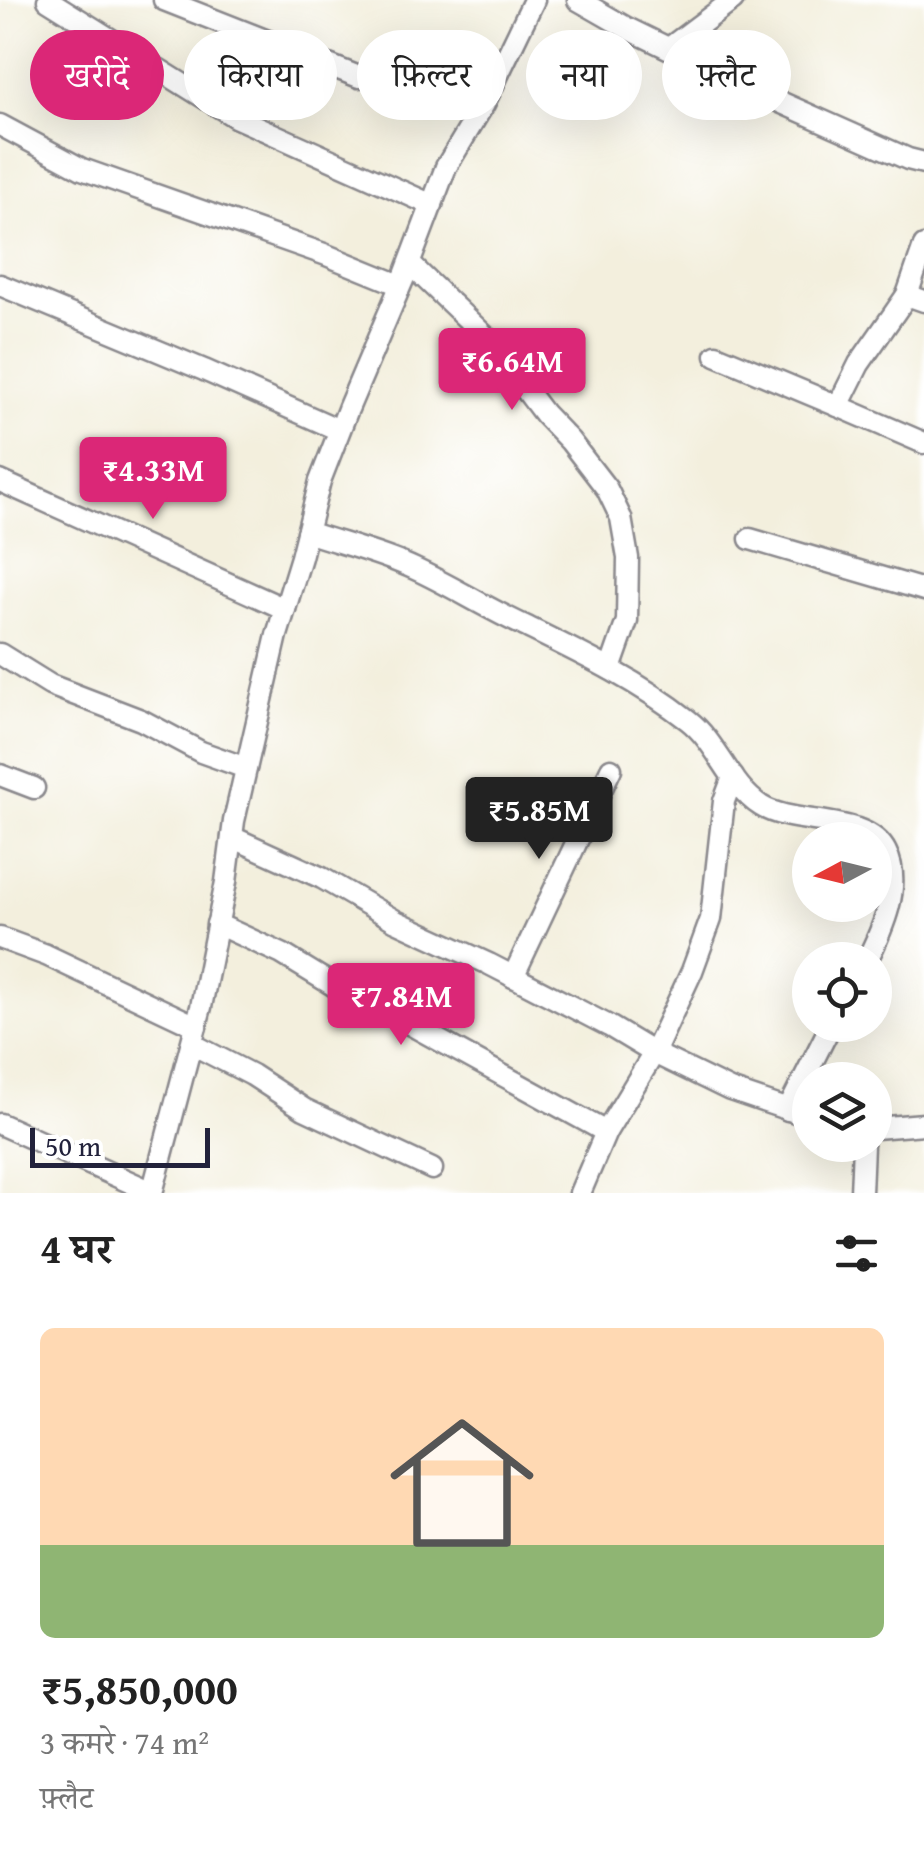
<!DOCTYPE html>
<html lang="hi">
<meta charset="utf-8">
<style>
:root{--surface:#fff;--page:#f2f2f2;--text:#222;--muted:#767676;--line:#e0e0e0;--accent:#db2777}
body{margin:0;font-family:"Gentium Book Plus","Noto Serif Devanagari",serif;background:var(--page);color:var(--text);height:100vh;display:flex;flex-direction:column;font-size:38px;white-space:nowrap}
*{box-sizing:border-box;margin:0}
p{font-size:32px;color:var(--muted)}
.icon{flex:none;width:55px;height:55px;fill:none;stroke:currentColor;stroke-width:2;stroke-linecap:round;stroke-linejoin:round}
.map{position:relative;height:1193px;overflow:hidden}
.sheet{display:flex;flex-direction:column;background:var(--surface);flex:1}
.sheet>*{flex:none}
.hud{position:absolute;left:30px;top:30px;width:865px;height:90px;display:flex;gap:20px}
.needle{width:65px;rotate:263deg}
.fabs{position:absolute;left:792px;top:822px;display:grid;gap:20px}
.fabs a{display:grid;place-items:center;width:100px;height:100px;border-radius:50%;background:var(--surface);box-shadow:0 10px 40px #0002;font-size:50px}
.scale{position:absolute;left:30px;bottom:25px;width:180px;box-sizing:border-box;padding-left:10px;border:5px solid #22223b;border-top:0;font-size:28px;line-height:35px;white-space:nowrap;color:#22223b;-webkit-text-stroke:8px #fff;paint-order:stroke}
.price{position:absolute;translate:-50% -85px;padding:0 22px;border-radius:10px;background:var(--accent);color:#fff;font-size:32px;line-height:65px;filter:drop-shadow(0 2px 5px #0008)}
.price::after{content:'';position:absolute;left:50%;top:60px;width:30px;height:22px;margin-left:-15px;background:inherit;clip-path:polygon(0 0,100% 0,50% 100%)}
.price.current{background:#222;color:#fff}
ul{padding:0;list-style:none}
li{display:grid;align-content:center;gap:20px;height:530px;padding:0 40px}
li+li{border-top:2px solid var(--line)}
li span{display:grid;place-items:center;height:310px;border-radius:15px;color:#555}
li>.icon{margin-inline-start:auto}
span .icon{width:180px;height:180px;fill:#fffc;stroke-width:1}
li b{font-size:42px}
h2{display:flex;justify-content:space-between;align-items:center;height:120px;padding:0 40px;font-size:42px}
.tag{padding:0 35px;border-radius:45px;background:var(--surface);box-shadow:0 10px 40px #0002;font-size:35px;line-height:90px}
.tag.current{background:var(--accent);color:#fff}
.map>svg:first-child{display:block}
</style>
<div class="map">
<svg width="924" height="1193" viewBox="0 0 924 1193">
<rect width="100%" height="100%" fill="#fff"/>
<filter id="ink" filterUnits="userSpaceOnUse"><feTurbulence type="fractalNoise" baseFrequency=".01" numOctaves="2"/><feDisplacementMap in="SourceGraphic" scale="20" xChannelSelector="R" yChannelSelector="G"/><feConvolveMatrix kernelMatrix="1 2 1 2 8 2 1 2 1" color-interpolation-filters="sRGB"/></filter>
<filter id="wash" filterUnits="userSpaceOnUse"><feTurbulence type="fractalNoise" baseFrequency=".0048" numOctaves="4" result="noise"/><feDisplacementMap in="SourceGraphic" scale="40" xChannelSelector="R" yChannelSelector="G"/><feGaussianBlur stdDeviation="2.25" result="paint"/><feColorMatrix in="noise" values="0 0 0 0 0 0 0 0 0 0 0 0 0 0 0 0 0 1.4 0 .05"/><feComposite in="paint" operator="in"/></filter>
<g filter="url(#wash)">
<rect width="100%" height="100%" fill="#f3efdd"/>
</g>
<g filter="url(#ink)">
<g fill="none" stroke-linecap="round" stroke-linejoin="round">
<g stroke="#8a888c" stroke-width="25">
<g id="street">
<polyline points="48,0 235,117 432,205"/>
<polyline points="164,0 359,77"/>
<polyline points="578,0 627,28 762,94 908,159 924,163"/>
<polyline points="669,48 733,0"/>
<polyline points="0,125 82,169 324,254 400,285"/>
<polyline points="924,246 907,295 924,301"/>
<polyline points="410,264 485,336 544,414 570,441 607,489 621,518 628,558 627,621 610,669"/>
<polyline points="0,285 204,370 339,430"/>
<polyline points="907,295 859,364 838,406 924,443"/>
<polyline points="716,355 838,406"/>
<polyline points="0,481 285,609"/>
<path d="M 307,532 C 342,544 381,553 415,569 C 452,586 486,608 523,625 C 580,653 637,680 688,720 C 718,743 729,785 761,806 C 794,827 867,813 886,852 C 903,885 882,930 867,960"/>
<polyline points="750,539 924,590"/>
<polyline points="0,654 50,685 141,720 201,752 246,768"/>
<polyline points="0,775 34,788"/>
<polyline points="232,837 322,878 396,921 489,964 609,1026 654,1053 730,1090 810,1117"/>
<polyline points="217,924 282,954 341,990 393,1015 606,1132"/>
<polyline points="0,938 46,955 196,1026"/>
<polyline points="513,977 611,769"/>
<polyline points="192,1044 252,1075 304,1109 432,1169"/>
<polyline points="788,1110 831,1025"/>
<polyline points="0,1124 152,1192"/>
<polyline points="875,1128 924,1124"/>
<polyline points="152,1193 201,1007 226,882 234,821 277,635 301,557 320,481 348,409 405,275 446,167 484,104 534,0"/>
<polyline points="580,1193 606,1132 654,1053 692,971 711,919 724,801 733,777"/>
<polyline points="861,1193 863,1145"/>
</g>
</g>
<use href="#street" stroke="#fff" stroke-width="20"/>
</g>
</g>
</svg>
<div class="fabs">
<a><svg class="needle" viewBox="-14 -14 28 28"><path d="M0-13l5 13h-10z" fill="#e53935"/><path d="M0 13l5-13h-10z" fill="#767676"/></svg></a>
<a><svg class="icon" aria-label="locate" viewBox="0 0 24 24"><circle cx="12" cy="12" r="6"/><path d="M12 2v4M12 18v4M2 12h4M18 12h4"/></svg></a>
<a><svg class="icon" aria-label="layers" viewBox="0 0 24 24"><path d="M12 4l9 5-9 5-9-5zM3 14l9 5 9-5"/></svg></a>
</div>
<div class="scale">50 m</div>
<b class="price" style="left:512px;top:413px">₹6.64M</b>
<b class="price" style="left:153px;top:522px">₹4.33M</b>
<b class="price current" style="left:539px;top:862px">₹5.85M</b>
<b class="price" style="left:401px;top:1048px">₹7.84M</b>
<div class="hud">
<a class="tag current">खरीदें</a>
<a class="tag">किराया</a>
<a class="tag">फ़िल्टर</a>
<a class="tag">नया</a>
<a class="tag">फ़्लैट</a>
</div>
</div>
<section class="sheet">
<h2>4 घर<svg class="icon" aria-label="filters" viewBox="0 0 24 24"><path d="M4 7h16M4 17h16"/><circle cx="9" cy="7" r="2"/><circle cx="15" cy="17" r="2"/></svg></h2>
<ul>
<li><span style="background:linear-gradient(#ffd9b3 70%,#8fb573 0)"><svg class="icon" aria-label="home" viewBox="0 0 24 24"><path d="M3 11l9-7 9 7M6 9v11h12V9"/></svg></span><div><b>₹5,850,000</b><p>3 कमरे · 74 m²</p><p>फ़्लैट</p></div></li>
</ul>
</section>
